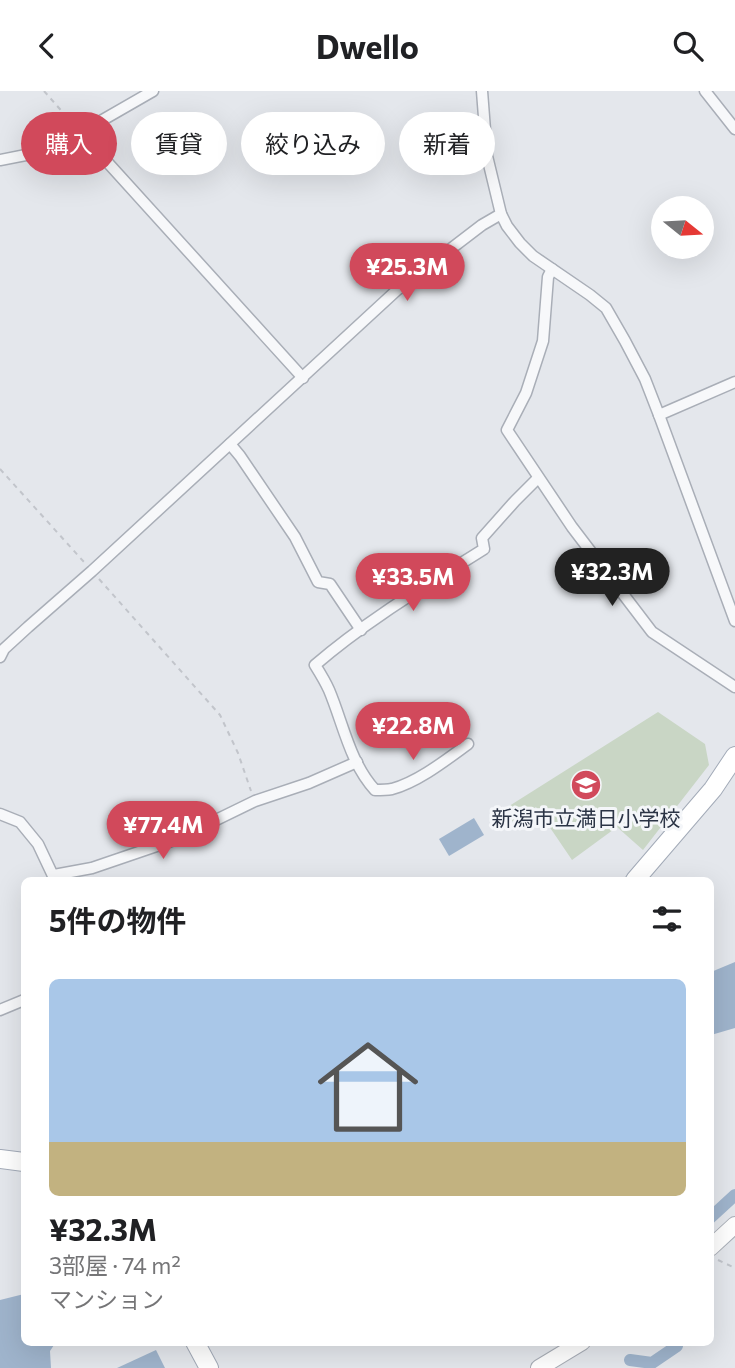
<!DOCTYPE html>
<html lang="ja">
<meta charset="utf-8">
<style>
:root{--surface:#fff;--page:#f2f2f2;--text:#202124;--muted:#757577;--accent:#d1495b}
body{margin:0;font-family:Commissioner,"Noto Sans JP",sans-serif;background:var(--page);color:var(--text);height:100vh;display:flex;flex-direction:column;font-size:26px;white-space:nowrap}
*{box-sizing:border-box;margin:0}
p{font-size:23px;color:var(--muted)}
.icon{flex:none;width:38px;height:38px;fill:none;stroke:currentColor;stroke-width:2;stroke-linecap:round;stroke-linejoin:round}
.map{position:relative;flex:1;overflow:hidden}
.sheet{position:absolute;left:21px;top:786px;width:693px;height:469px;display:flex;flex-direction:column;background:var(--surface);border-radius:10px;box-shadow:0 7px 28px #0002}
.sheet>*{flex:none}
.top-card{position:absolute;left:21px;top:21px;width:693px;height:63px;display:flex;gap:14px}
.needle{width:46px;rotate:108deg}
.controls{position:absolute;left:651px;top:105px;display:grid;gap:14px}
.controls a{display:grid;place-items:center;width:63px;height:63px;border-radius:50%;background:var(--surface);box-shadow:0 7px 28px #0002;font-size:35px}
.price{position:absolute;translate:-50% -60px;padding:0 16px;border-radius:24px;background:var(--accent);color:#fff;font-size:23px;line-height:46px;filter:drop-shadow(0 2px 4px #0008)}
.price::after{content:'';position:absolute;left:50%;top:42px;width:21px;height:16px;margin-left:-10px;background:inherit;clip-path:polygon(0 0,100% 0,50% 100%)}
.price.on{background:#222;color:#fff}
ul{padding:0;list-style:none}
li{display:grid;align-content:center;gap:14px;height:371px;padding:0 28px}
li span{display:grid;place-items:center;height:217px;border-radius:10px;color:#555}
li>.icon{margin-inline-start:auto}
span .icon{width:126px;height:126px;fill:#fffc;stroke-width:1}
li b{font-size:30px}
h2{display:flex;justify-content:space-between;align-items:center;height:84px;padding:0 28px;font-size:30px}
.pill{padding:0 24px;border-radius:32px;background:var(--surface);box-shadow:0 7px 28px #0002;font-size:24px;line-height:63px}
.pill.on{background:var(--accent);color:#fff}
header{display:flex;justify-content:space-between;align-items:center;height:91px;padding:0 28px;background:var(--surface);font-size:32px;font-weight:700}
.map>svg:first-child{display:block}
</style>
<header><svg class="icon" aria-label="back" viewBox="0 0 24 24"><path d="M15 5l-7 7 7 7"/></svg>Dwello<svg class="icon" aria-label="search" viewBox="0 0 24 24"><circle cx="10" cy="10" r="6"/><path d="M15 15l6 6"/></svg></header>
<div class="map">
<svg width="735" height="1277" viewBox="0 0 735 1277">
<rect width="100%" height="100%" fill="#e4e7ec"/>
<polygon fill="#c9d6c5" points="658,621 705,653 709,674 643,759 617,736 572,769 536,716 503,736 495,724"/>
<g fill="#9fb4cc">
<polygon points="474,727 484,744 449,765 439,748"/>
<polygon points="735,871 735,937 711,944 711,881"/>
<polygon points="24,1203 24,1251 56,1251 50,1260 51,1277 0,1277 0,1209"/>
<polygon points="156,1259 165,1277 117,1277"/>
</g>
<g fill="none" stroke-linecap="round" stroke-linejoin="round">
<g stroke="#9fb4cc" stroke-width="12">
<polyline points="710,1127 735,1104"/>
<polyline points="630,1269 652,1272 677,1255"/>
</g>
<g stroke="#a9aeb7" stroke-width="13">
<g id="minor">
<polyline points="482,0 487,65 501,123 507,135 520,152 533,165 590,204 606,217 625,250 645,288 659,324 735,530"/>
<polyline points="705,0 735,38"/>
<polyline points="80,41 303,287"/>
<polyline points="0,69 41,61 73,46 153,0"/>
<polyline points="552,178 548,186 543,250 526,302 507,339 572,436 652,541 735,596"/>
<polyline points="659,324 735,291"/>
<polyline points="230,353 240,365 295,446 318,491 330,493 361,539"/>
<polyline points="0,566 4,558 28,536 92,480 397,199 482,134 501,123"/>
<path d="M 468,653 C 446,669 418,691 392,698 C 386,699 380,699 375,699 C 350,672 343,632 329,599 C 325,590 320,582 315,574 C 367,529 427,494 484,458 L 482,447 L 515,410 L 538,387"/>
<polyline points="0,723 20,731 38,753 55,789"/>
<polyline points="54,784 92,777 177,748 255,710 309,692 357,671"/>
<polyline points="0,919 24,909"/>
</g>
</g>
<g stroke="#a9aeb7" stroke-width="18">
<g id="secondary">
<polyline points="710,1157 735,1134"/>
<polyline points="539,1277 582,1251"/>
</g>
</g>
<g stroke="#a3abb8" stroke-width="20">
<g id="primary">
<polyline points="635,789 713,698 735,665"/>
<polyline points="0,1068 24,1071"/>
<polyline points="195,1251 209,1277"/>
</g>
</g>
<g stroke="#c2c5cb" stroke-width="2" stroke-dasharray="5 5" stroke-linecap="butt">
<polyline points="44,0 73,33"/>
<polyline points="0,378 84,471"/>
<polyline points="99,488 220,624 238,662 251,700"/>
<polyline points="718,1169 735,1177"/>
</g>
<use href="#minor" stroke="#f7f8fa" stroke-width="10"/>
<use href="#secondary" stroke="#fff" stroke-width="16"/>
<use href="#primary" stroke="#fff" stroke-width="18"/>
</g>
<defs>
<g id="school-disc" transform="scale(1.575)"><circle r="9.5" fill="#d1495b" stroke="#f4f6f9"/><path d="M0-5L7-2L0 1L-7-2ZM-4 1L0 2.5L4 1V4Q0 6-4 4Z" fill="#fff"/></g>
</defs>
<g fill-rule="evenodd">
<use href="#school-disc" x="586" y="694"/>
</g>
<g text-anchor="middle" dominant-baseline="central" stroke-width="6" stroke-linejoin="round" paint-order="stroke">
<g font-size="21" fill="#2b3445" stroke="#f4f6f9">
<text x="586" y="726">新潟市立満日小学校</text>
</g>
</g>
</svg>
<div class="controls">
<a><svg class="needle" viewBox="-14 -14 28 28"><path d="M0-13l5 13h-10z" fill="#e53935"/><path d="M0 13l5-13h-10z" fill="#757577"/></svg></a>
</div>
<b class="price" style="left:407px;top:212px">¥25.3M</b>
<b class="price on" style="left:612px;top:517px">¥32.3M</b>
<b class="price" style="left:413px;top:522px">¥33.5M</b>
<b class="price" style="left:413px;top:671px">¥22.8M</b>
<b class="price" style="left:163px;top:770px">¥77.4M</b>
<div class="top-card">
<a class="pill on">購入</a>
<a class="pill">賃貸</a>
<a class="pill">絞り込み</a>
<a class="pill">新着</a>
</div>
<section class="sheet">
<h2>5件の物件<svg class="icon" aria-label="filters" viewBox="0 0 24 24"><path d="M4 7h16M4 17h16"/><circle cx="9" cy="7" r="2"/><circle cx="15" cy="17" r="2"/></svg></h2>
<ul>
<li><span style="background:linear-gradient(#a9c7e8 75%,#c2b280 0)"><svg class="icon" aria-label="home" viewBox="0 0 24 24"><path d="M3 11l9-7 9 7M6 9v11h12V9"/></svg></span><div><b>¥32.3M</b><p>3部屋 · 74 m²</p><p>マンション</p></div></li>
</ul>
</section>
</div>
